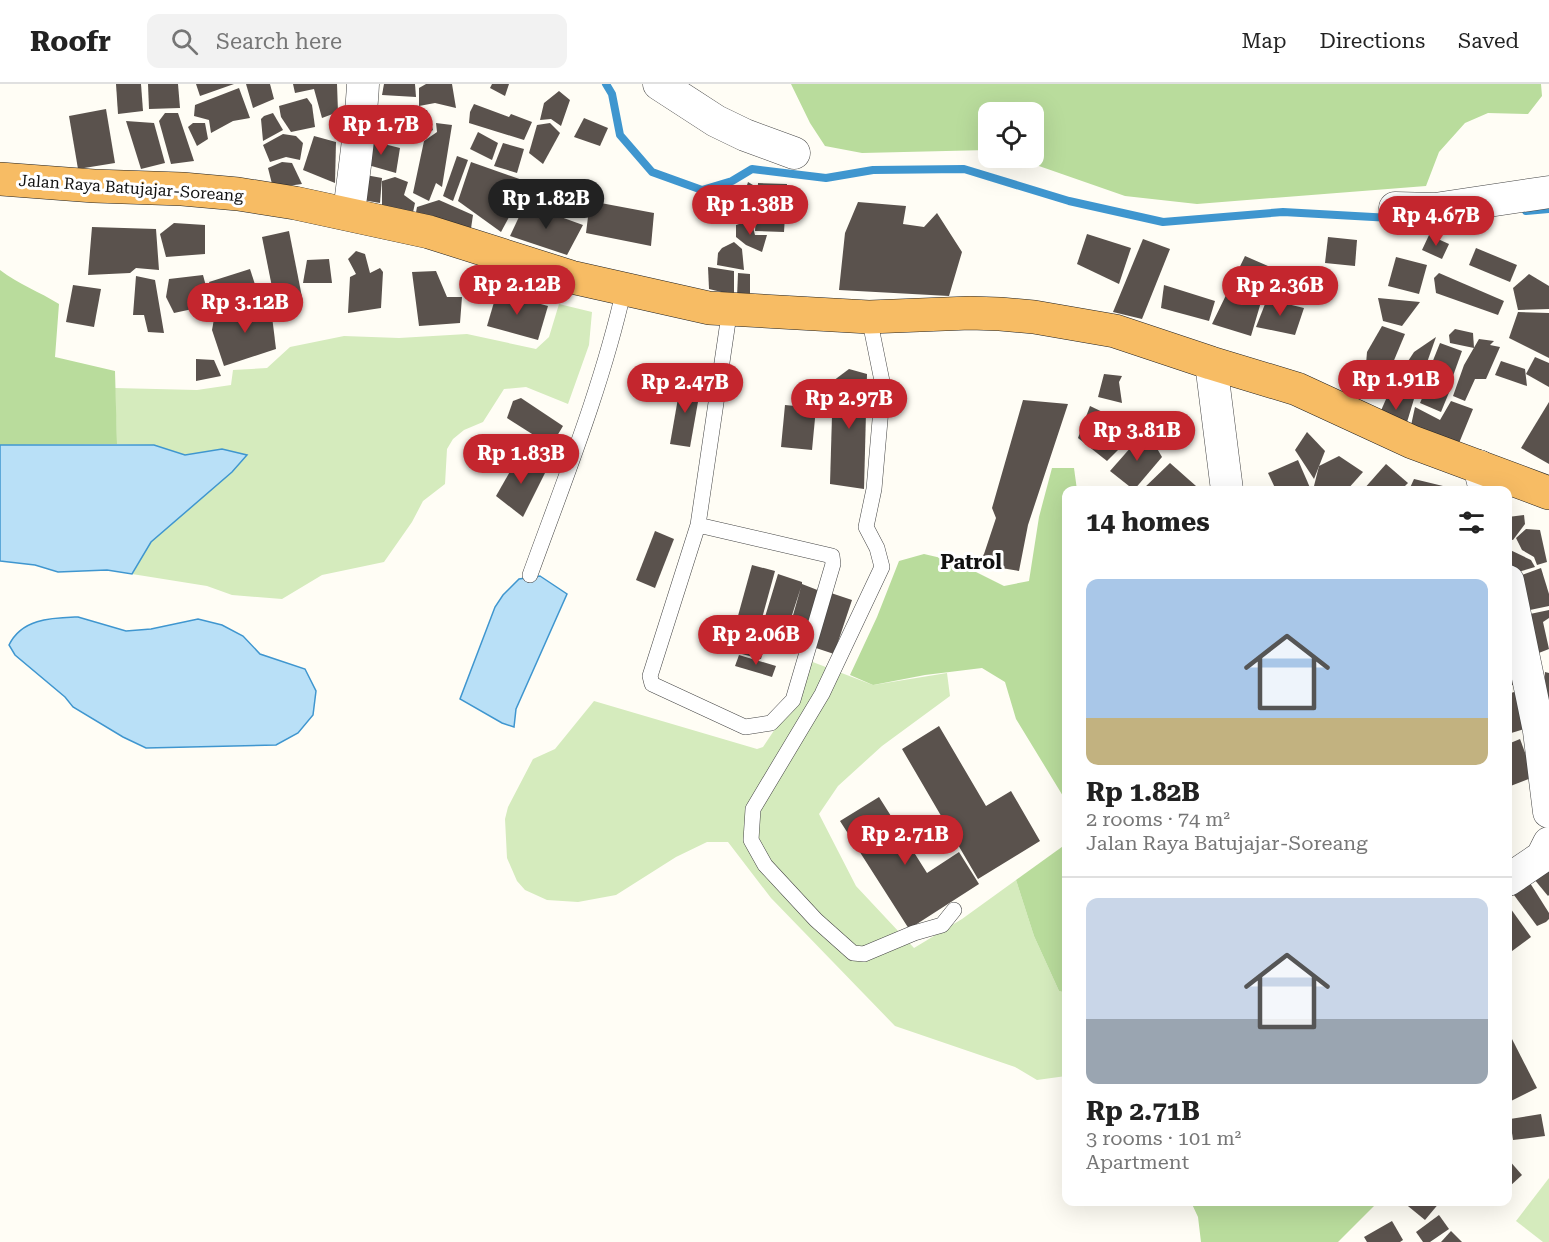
<!DOCTYPE html>
<meta charset="utf-8">
<style>
:root{--surface:#fff;--page:#f2f2f2;--text:#222;--muted:#767676;--line:#e0e0e0;--accent:#c4262e}
body{margin:0;font-family:"Roboto Serif",serif;background:var(--page);color:var(--text);height:100vh;display:flex;flex-direction:column;font-size:22px;white-space:nowrap}
*{box-sizing:border-box;margin:0}
p{font-size:20px;color:var(--muted)}
.icon{flex:none;width:33px;height:33px;fill:none;stroke:currentColor;stroke-width:2;stroke-linecap:round;stroke-linejoin:round}
.map{position:relative;flex:1;overflow:hidden}
.side{position:absolute;left:1062px;top:402px;width:450px;height:720px;display:flex;flex-direction:column;background:var(--surface);border-radius:12px;box-shadow:0 6px 24px #0002}
.side>*{flex:none}
.controls{position:absolute;left:978px;top:18px;display:grid;gap:12px}
.controls a{display:grid;place-items:center;width:66px;height:66px;border-radius:12px;background:var(--surface);box-shadow:0 6px 24px #0002;font-size:30px}
.price{position:absolute;translate:-50% -51px;padding:0 14px;border-radius:21px;background:var(--accent);color:#fff;font-size:20px;line-height:39px;filter:drop-shadow(0 2px 3px #0008)}
.price::after{content:'';position:absolute;left:50%;top:36px;width:18px;height:14px;margin-left:-9px;background:inherit;clip-path:polygon(0 0,100% 0,50% 100%)}
.price.active{background:#222;color:#fff}
ul{padding:0;list-style:none}
li{display:grid;align-content:center;gap:12px;height:318px;padding:0 24px}
li+li{border-top:2px solid var(--line)}
li span{display:grid;place-items:center;height:186px;border-radius:12px;color:#555}
li>.icon{margin-inline-start:auto}
span .icon{width:108px;height:108px;fill:#fffc;stroke-width:1}
li b{font-size:26px}
h2{display:flex;justify-content:space-between;align-items:center;height:72px;padding:0 24px;font-size:26px}
header{display:flex;align-items:center;gap:36px;box-sizing:border-box;height:84px;padding:0 30px;background:var(--surface);border-bottom:2px solid var(--line)}
header strong{font-size:28px}
nav{display:flex;gap:33px;margin-inline-start:auto;font-size:21px}
.search{width:420px;height:54px;background:var(--page);display:flex;align-items:center;gap:15px;box-sizing:border-box;padding:0 21px;border-radius:12px;color:var(--muted);font-size:22px}
.map>svg:first-child{display:block}
</style>
<header>
<strong>Roofr</strong>
<div class="search"><svg class="icon" aria-label="search" viewBox="0 0 24 24"><circle cx="10" cy="10" r="6"/><path d="M15 15l6 6"/></svg>Search here</div>
<nav><a>Map</a><a>Directions</a><a>Saved</a></nav>
</header>
<div class="map">
<svg width="1549" height="1158" viewBox="0 0 1549 1158">
<rect width="100%" height="100%" fill="#fffdf5"/>
<g fill="#d5ebbd">
<polygon points="559,220 592,228 589,261 568,320 526,303 504,305 483,338 464,346 453,355 447,365 445,400 423,417 412,438 384,478 322,491 282,515 232,511 207,502 132,490 151,458 232,388 246,371 222,365 185,371 154,361 117,360 115,304 197,306 231,301 233,286 267,284 290,263 344,252 399,254 467,250 536,265 549,253"/>
<polygon points="810,577 873,601 947,589 950,612 882,662 838,702 819,730 856,802 914,864 962,835 1016,796 1034,852 1059,907 1066,909 1066,992 1037,996 1015,983 895,942 771,814 728,758 707,758 676,773 616,811 578,818 547,816 525,806 517,797 507,774 505,735 508,723 533,675 555,665 594,617 757,665 763,663 799,609"/>
<polygon points="1549,1094 1549,1158 1543,1158 1516,1137"/>
</g>
<g fill="#b9dc9c">
<polygon points="791,0 1541,0 1542,12 1528,30 1488,29 1465,39 1439,68 1426,102 1197,120 1125,112 1016,74 1034,74 1034,28 988,28 988,66 862,69 825,62 810,39"/>
<path d="M 0,186 C 18,200 40,208 59,220 L 55,273 L 115,287 L 117,360 L 0,361 Z"/>
<polygon points="1052,384 1074,384 1077,406 1066,406 1066,717 1016,635 1005,598 982,584 925,591 873,601 850,591 877,533 899,477 924,470 954,477 1004,502 1029,497 1039,433"/>
<polygon points="1066,760 1066,909 1059,907 1034,852 1016,796"/>
<polygon points="1191,1118 1378,1118 1338,1158 1201,1158 1198,1133"/>
</g>
<g fill="#b9e0f7" stroke="#3f96cf" stroke-width="1.5">
<polygon points="0,361 154,361 185,371 222,365 247,371 232,388 151,458 132,490 107,486 58,488 35,481 0,477"/>
<polygon points="540,492 567,510 516,625 514,643 502,639 460,615 495,523 503,511 519,495"/>
<path d="M 78,533 L 126,547 L 151,545 L 198,535 L 222,541 L 243,552 L 260,570 L 305,585 L 316,607 L 313,631 L 298,649 L 276,661 L 146,664 L 123,653 L 73,623 L 65,613 L 15,571 L 9,561 C 22,534 52,534 78,533 Z"/>
</g>
<g fill="none" stroke-linecap="round" stroke-linejoin="round">
<g stroke="#3f96cf" stroke-width="8">
<polyline points="606,0 612,10 620,51 652,88 702,106 732,97 752,85 826,94 873,86 964,85 1069,117 1163,138 1283,128 1391,134"/>
<polyline points="1526,127 1549,125"/>
</g>
</g>
<g fill="#5a524d">
<polygon points="116,0 141,0 143,27 118,30"/>
<polygon points="148,0 178,0 180,24 149,25"/>
<polygon points="196,0 234,0 200,12"/>
<polygon points="246,0 270,0 274,15 253,24"/>
<polygon points="293,0 337,0 338,28 322,34 314,5 295,9"/>
<polygon points="384,0 415,0 416,13 382,11"/>
<polygon points="426,0 452,0 456,24 435,19 419,22 419,4"/>
<polygon points="492,0 509,0 505,12 490,4"/>
<polygon points="239,4 250,34 233,37 211,49 209,36 194,32 195,21"/>
<polygon points="559,7 570,16 561,42 551,35 540,36 544,19"/>
<polygon points="307,14 312,21 315,43 291,48 281,33 279,22"/>
<polygon points="474,20 509,33 511,30 532,38 524,56 469,39 470,28"/>
<polygon points="106,25 115,79 78,85 69,32"/>
<polygon points="368,26 388,27 393,49 369,44"/>
<polygon points="419,26 427,26 433,46 418,56 411,33"/>
<polygon points="165,29 178,29 194,77 171,80 159,37"/>
<polygon points="273,29 283,46 263,57 261,35 264,32"/>
<polygon points="584,34 608,44 600,62 574,53"/>
<polygon points="126,37 154,39 165,79 141,85"/>
<polygon points="193,39 205,39 208,55 197,62 188,43"/>
<polygon points="436,39 452,41 442,103 436,99 429,117 413,109 424,57 437,48"/>
<polygon points="550,39 560,49 543,80 529,69 537,41"/>
<polygon points="478,48 498,59 492,76 470,65"/>
<polygon points="283,50 296,52 303,59 300,76 286,73 270,78 263,61"/>
<polygon points="314,52 336,58 335,99 303,86"/>
<polygon points="368,56 400,64 396,89 361,79"/>
<polygon points="503,59 524,65 517,89 494,82"/>
<polygon points="457,72 468,76 453,117 443,112"/>
<polygon points="282,78 292,79 302,100 273,104 268,84"/>
<polygon points="471,78 528,98 501,148 458,117"/>
<polygon points="360,90 382,94 380,119 357,115"/>
<polygon points="395,93 408,98 404,111 415,119 412,133 382,123 382,97"/>
<polygon points="748,98 753,101 753,133 737,132"/>
<polygon points="758,99 787,100 784,148 755,147"/>
<polygon points="439,116 473,131 470,151 415,134 417,123"/>
<polygon points="590,117 654,129 651,162 586,149"/>
<polygon points="858,118 906,122 903,140 924,143 937,129 962,168 949,212 839,206 845,149"/>
<polygon points="525,120 583,141 567,171 510,152"/>
<polygon points="751,136 755,151 767,151 762,168 746,161 736,153 736,141"/>
<polygon points="174,139 205,141 205,170 166,173 160,150"/>
<polygon points="92,143 156,145 159,186 136,184 130,189 88,191"/>
<polygon points="289,147 303,218 276,223 262,153"/>
<polygon points="1087,150 1131,164 1119,200 1077,180"/>
<polygon points="1429,151 1449,160 1442,175 1422,166"/>
<polygon points="1328,153 1357,156 1355,182 1325,179"/>
<polygon points="1143,155 1170,165 1142,235 1113,228"/>
<polygon points="734,158 742,165 744,186 717,181 718,169 722,164"/>
<polygon points="1476,164 1517,181 1510,198 1469,181"/>
<polygon points="356,167 365,170 370,189 380,184 383,188 381,224 348,229 350,193 356,190 348,175"/>
<polygon points="1245,172 1275,185 1261,218 1251,252 1212,240"/>
<polygon points="1396,173 1427,181 1419,210 1388,202"/>
<polygon points="329,175 332,199 303,199 307,176"/>
<polygon points="708,183 734,187 734,211 709,205"/>
<polygon points="250,185 260,216 218,229 209,198"/>
<polygon points="436,187 447,213 462,213 460,239 419,242 412,188"/>
<polygon points="738,189 750,190 750,213 737,214"/>
<polygon points="1439,189 1504,217 1498,231 1436,209 1434,194"/>
<polygon points="1529,190 1549,202 1549,225 1518,226 1513,204"/>
<polygon points="203,191 211,221 174,229 166,213 169,195"/>
<polygon points="136,192 155,196 164,249 148,248 144,231 133,231"/>
<polygon points="73,201 101,205 94,243 66,238"/>
<polygon points="1164,201 1215,217 1209,237 1161,224"/>
<polygon points="497,208 548,222 538,256 487,242"/>
<polygon points="1378,214 1420,218 1402,242 1383,237"/>
<polygon points="1267,215 1304,224 1295,251 1256,243"/>
<polygon points="263,219 271,224 276,265 224,282 212,246 214,235"/>
<polygon points="1518,228 1549,229 1549,274 1509,254"/>
<polygon points="1382,242 1405,250 1387,293 1366,280 1367,268"/>
<polygon points="1455,245 1473,249 1474,264 1450,259 1449,251"/>
<polygon points="1436,253 1418,304 1395,297 1414,268"/>
<polygon points="1479,255 1494,257 1490,261 1500,263 1486,295 1475,295 1465,317 1453,312 1464,281"/>
<polygon points="1440,259 1462,267 1449,303 1426,294"/>
<polygon points="1535,273 1549,279 1549,303 1526,290"/>
<polygon points="196,275 214,276 221,292 196,297"/>
<polygon points="1501,277 1525,285 1527,302 1495,291"/>
<polygon points="849,285 867,290 864,405 830,400 833,297"/>
<polygon points="1104,290 1122,292 1119,298 1122,319 1098,313"/>
<polygon points="681,297 701,301 690,363 670,360"/>
<polygon points="1429,298 1450,306 1441,328 1420,319"/>
<polygon points="1390,306 1414,315 1404,348 1376,338"/>
<polygon points="521,314 563,342 551,362 507,334 513,317"/>
<polygon points="1023,316 1068,320 1028,441 1019,487 983,481 979,477 984,470 996,434 992,424"/>
<polygon points="1451,317 1473,325 1457,364 1410,346 1415,323 1440,336"/>
<polygon points="1549,318 1549,380 1521,364"/>
<polygon points="785,321 816,324 812,366 781,363"/>
<polygon points="1090,322 1111,332 1124,360 1107,377 1078,354"/>
<polygon points="1171,329 1193,353 1180,365 1158,341"/>
<polygon points="1307,348 1325,367 1314,395 1295,366"/>
<polygon points="1139,354 1151,354 1162,373 1134,406 1110,387"/>
<polygon points="520,370 546,387 523,433 496,412"/>
<polygon points="1339,372 1363,388 1347,406 1319,406 1314,402 1319,382"/>
<polygon points="1298,376 1311,406 1276,406 1268,389"/>
<polygon points="1170,379 1196,402 1191,406 1142,406"/>
<polygon points="1386,380 1408,399 1401,406 1363,406"/>
<polygon points="1414,395 1443,402 1441,406 1409,406"/>
<polygon points="1524,431 1525,440 1513,456 1508,455 1508,433"/>
<polygon points="1526,445 1540,446 1547,478 1537,481 1534,473 1522,466 1516,454"/>
<polygon points="655,447 674,455 655,504 636,496"/>
<polygon points="1508,465 1531,476 1535,483 1511,490 1508,480"/>
<polygon points="752,481 775,487 759,545 736,539"/>
<polygon points="1541,484 1549,510 1549,522 1520,528 1511,495"/>
<polygon points="778,490 802,498 802,500 820,507 804,559 786,556 801,503 785,553 761,546"/>
<polygon points="831,509 852,516 834,570 813,563"/>
<polygon points="1549,526 1549,534 1543,538 1549,565 1531,572 1521,532"/>
<polygon points="739,553 765,560 761,575 734,568"/>
<polygon points="739,571 776,582 772,593 735,582"/>
<polygon points="1508,571 1522,599 1508,602"/>
<polygon points="1545,588 1549,589 1549,621 1543,620"/>
<polygon points="1526,604 1531,643 1508,650 1508,610"/>
<polygon points="939,642 986,722 1011,707 1040,757 978,795 902,665"/>
<polygon points="1520,655 1534,693 1508,703 1508,660"/>
<polygon points="879,713 927,789 959,768 979,800 909,845 840,737"/>
<polygon points="1549,779 1549,811 1548,812 1534,795"/>
<polygon points="1525,791 1549,829 1549,835 1546,838 1537,842 1508,803"/>
<polygon points="1508,821 1531,853 1508,870"/>
<polygon points="1512,955 1537,1004 1511,1017 1508,1009 1508,957"/>
<polygon points="1541,1030 1545,1052 1513,1056 1510,1035"/>
<polygon points="1508,1075 1522,1091 1509,1103 1508,1101"/>
<polygon points="1403,1118 1440,1118 1425,1136"/>
<polygon points="1439,1131 1449,1145 1430,1158 1423,1158 1416,1148"/>
<polygon points="1392,1137 1403,1156 1400,1158 1367,1158 1364,1153"/>
<polygon points="1451,1147 1462,1158 1441,1158"/>
</g>
<g fill="none" stroke-linecap="round" stroke-linejoin="round">
<g stroke="#444" stroke-width="16">
<g id="service">
<polyline points="869,233 883,302 874,405 866,443 877,464 882,483 822,610 753,725 751,756 765,781 816,836 853,869 864,870 914,849 942,841 954,826"/>
<polyline points="698,441 650,592 652,600 745,643 771,639 793,616 833,480 832,472 698,441 730,224"/>
<path d="M 530,491 C 564,397 602,303 624,205"/>
</g>
</g>
<g stroke="#444" stroke-width="33">
<g id="minor">
<polyline points="659,0 716,37 745,51 794,69"/>
<polyline points="1395,124 1435,125 1549,108"/>
<path d="M 349,129 C 354,86 361,43 363,0"/>
<polyline points="1211,279 1227,406"/>
<polyline points="1479,382 1485,406"/>
<polyline points="1508,497 1539,647 1549,728"/>
<polyline points="1508,796 1542,773 1549,759"/>
</g>
</g>
<g stroke="#222" stroke-width="34">
<polyline id="trunk" points="0,95 94,102 182,105 238,110 295,119 429,148 571,193 709,224 869,233 970,229 1000,230 1034,233 1115,247 1211,279 1297,305 1412,358 1549,409"/>
</g>
<use href="#service" stroke="#fff" stroke-width="15"/>
<use href="#minor" stroke="#fff" stroke-width="32"/>
<use href="#trunk" stroke="#f7bc64" stroke-width="33"/>
</g>
<g text-anchor="middle" dominant-baseline="central" stroke-width="6" stroke-linejoin="round" paint-order="stroke">
<g font-size="16" fill="#111" stroke="#fff">
<text transform="translate(131 104) rotate(4)">Jalan Raya Batujajar-Soreang</text>
</g>
<g font-size="20" font-weight="bold" fill="#111" stroke="#fff">
<text x="971" y="478">Patrol</text>
</g>
</g>
</svg>
<div class="controls">
<a><svg class="icon" aria-label="locate" viewBox="0 0 24 24"><circle cx="12" cy="12" r="6"/><path d="M12 2v4M12 18v4M2 12h4M18 12h4"/></svg></a>
</div>
<b class="price" style="left:381px;top:72px">Rp 1.7B</b>
<b class="price active" style="left:546px;top:146px">Rp 1.82B</b>
<b class="price" style="left:750px;top:152px">Rp 1.38B</b>
<b class="price" style="left:1436px;top:163px">Rp 4.67B</b>
<b class="price" style="left:517px;top:232px">Rp 2.12B</b>
<b class="price" style="left:1280px;top:233px">Rp 2.36B</b>
<b class="price" style="left:245px;top:250px">Rp 3.12B</b>
<b class="price" style="left:1396px;top:327px">Rp 1.91B</b>
<b class="price" style="left:685px;top:330px">Rp 2.47B</b>
<b class="price" style="left:849px;top:346px">Rp 2.97B</b>
<b class="price" style="left:1137px;top:378px">Rp 3.81B</b>
<b class="price" style="left:521px;top:401px">Rp 1.83B</b>
<b class="price" style="left:756px;top:582px">Rp 2.06B</b>
<b class="price" style="left:905px;top:782px">Rp 2.71B</b>
<section class="side">
<h2>14 homes<svg class="icon" aria-label="filters" viewBox="0 0 24 24"><path d="M4 7h16M4 17h16"/><circle cx="9" cy="7" r="2"/><circle cx="15" cy="17" r="2"/></svg></h2>
<ul>
<li><span style="background:linear-gradient(#a9c7e8 75%,#c2b280 0)"><svg class="icon" aria-label="home" viewBox="0 0 24 24"><path d="M3 11l9-7 9 7M6 9v11h12V9"/></svg></span><div><b>Rp 1.82B</b><p>2 rooms · 74 m²</p><p>Jalan Raya Batujajar-Soreang</p></div></li>
<li><span style="background:linear-gradient(#c9d6e8 65%,#9aa5b1 0)"><svg class="icon" aria-label="home" viewBox="0 0 24 24"><path d="M3 11l9-7 9 7M6 9v11h12V9"/></svg></span><div><b>Rp 2.71B</b><p>3 rooms · 101 m²</p><p>Apartment</p></div></li>
</ul>
</section>
</div>
